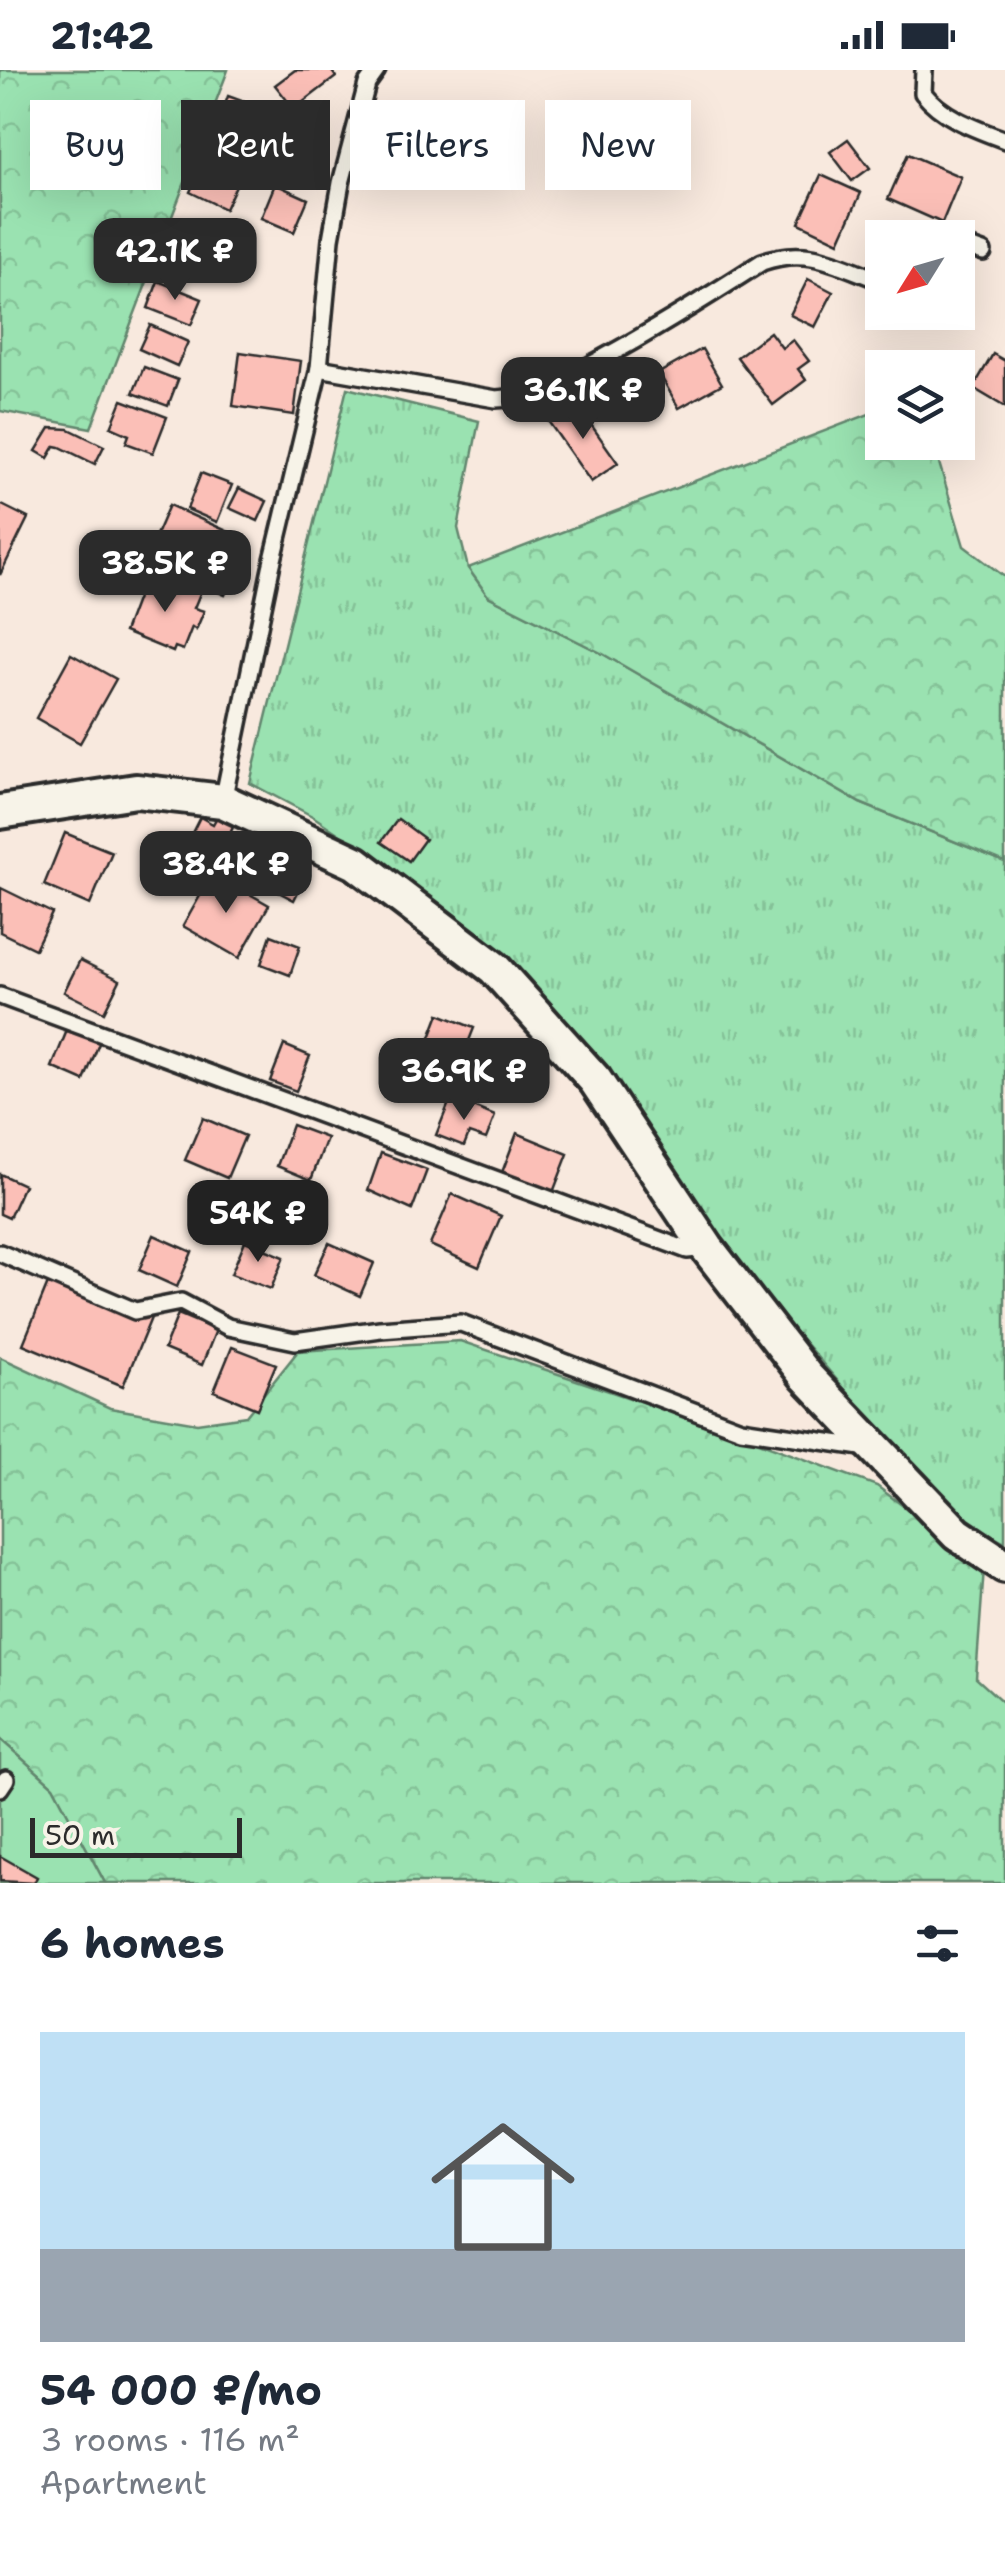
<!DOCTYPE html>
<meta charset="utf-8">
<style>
:root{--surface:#fff;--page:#f2f2f3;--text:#1f2937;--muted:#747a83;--accent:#2b2b2b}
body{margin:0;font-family:"Shantell Sans",sans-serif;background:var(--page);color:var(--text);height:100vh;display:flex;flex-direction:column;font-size:38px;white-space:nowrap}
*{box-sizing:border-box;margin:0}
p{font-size:32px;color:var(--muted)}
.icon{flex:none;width:55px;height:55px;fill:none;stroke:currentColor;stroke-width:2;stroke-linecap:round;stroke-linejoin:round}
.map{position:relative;height:1813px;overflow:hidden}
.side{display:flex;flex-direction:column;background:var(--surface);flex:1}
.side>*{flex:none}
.guide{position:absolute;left:30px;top:30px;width:945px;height:90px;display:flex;gap:20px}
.needle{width:65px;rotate:233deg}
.fabs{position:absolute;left:865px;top:150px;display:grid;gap:20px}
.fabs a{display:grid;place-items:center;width:110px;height:110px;border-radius:0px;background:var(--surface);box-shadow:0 10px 40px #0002;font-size:50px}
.scale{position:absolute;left:30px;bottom:25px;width:212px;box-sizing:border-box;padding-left:10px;border:5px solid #2b2b2b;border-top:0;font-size:28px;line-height:35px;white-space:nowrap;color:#2b2b2b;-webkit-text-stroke:8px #f7f3e8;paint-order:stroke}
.price{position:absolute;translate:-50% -85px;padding:0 22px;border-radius:20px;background:var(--accent);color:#fff;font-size:32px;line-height:65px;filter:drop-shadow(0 2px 5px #0008)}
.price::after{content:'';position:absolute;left:50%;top:60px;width:30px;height:22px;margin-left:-15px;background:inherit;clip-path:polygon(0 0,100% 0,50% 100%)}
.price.active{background:#222;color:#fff}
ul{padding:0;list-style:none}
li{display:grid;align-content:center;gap:20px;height:530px;padding:0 40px}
li span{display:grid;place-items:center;height:310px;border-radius:0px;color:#555}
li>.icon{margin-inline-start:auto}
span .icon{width:180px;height:180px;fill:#fffc;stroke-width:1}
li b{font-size:42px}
h2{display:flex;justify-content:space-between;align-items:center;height:120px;padding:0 40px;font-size:42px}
.tag{padding:0 35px;border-radius:0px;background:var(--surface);box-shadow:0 10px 40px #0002;font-size:35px;line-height:90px}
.tag.active{background:var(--accent);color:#fff}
.status{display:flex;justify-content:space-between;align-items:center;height:70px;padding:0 50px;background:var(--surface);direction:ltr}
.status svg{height:28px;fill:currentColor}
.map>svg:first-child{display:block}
</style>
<div class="status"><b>21:42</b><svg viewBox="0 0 49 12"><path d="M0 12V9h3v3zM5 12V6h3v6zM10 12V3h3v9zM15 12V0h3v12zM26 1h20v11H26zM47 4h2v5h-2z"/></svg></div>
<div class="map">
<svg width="1005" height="1813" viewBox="0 0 1005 1813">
<defs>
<pattern id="grass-tufts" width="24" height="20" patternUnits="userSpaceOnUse" patternTransform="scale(2.5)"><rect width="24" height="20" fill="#9ae2b1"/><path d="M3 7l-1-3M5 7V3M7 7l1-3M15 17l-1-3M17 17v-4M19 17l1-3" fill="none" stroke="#85c298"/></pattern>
<pattern id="forest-crowns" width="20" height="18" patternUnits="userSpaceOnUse" patternTransform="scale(2.5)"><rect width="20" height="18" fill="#9ae2b1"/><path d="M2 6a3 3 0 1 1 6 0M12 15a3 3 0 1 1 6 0" fill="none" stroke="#85c298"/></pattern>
</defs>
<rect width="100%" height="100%" fill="#f8e9de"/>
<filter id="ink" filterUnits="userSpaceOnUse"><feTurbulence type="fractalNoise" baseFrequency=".01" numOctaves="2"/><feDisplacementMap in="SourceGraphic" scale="20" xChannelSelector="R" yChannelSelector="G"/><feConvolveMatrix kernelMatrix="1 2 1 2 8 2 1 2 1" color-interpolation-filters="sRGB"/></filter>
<g filter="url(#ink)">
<polygon fill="url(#grass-tufts)" stroke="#62866e" stroke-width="2.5" points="347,318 479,351 458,458 468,498 488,526 603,584 860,733 1005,792 1005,1472 965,1450 881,1361 714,1168 497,890 391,799 314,747 250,713"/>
<g fill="url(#forest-crowns)" stroke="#62866e" stroke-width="2.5">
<polygon points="0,0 228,0 91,358 0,341"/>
<polygon points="882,339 882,372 933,373 964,476 1005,507 1005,792 860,733 603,584 488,526 468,498"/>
<polygon points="460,1271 740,1365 877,1416 984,1498 976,1608 1005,1634 1005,1813 105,1813 53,1716 0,1669 0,1287 110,1338 197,1353 246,1346 298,1281"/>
</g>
<polygon fill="#9ae2b1" stroke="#62866e" stroke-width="2.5" points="0,1669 53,1716 105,1813 0,1813"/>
<g fill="#fbbfb7" stroke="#2b2b2b" stroke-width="2.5">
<polygon points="295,0 331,0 336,7 294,39 275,15"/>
<polygon points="228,26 267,40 249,89 211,75"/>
<polygon points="848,69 870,98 852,111 830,82"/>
<polygon points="908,84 961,107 942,153 888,129"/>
<polygon points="202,95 238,111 225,139 190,122"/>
<polygon points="821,105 861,123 839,172 799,153"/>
<polygon points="275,114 308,129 294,162 261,148"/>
<polygon points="180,155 212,169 198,201 166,186"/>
<polygon points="808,209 833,222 815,257 790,245"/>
<polygon points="158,211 202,229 191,255 148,238"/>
<polygon points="150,255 188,272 177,296 139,279"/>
<polygon points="770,262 782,278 793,270 809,291 798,299 806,310 773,335 737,287"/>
<polygon points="702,279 722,314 679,338 659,303"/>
<polygon points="240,282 301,291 294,345 233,336"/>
<polygon points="993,284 1005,291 1005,337 973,318"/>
<polygon points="144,297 178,310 168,336 133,323"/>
<polygon points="122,330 167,347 153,383 126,373 129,365 111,357"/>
<polygon points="575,332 618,393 591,412 548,351"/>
<polygon points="50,358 69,359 104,376 95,394 60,377 55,376 48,388 36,381"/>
<polygon points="201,403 232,415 217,452 187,439"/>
<polygon points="239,418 267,431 258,451 229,438"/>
<polygon points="0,434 28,448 0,505"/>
<polygon points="169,435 249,471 225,525 145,490"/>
<polygon points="144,509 169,519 172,510 201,521 194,538 204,541 196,560 192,557 183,580 175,577 173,582 124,562"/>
<polygon points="71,584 116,609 80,673 36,648"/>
<polygon points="200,747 213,754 217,747 234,755 219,787 188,771"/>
<polygon points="398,749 425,769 409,791 381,772"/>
<polygon points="65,763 112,782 90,835 44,815"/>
<polygon points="284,787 309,799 294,830 269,817"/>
<polygon points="213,803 269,835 239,888 183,856"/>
<polygon points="1,818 52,843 35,879 0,862"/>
<polygon points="271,865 300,876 290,905 261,894"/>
<polygon points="80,890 120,910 104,942 64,922"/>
<polygon points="439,944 474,958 461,991 426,978"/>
<polygon points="68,958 100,971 84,1011 52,997"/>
<polygon points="284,975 310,986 296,1021 270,1011"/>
<polygon points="451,1028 495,1046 486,1069 469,1063 464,1076 436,1065"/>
<polygon points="203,1048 245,1066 227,1108 185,1090"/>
<polygon points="292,1055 327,1068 311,1110 277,1096"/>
<polygon points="517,1063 568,1084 552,1125 501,1105"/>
<polygon points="381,1083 427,1100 412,1140 368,1120"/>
<polygon points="0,1104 24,1115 9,1148 0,1144"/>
<polygon points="452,1124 501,1146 479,1197 430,1175"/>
<polygon points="154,1165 192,1182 177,1217 139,1200"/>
<polygon points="245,1171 284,1187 271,1219 231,1204"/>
<polygon points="329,1173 374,1193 360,1226 314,1205"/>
<polygon points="51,1206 151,1248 123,1316 23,1274"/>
<polygon points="178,1244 216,1260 202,1295 164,1279"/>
<polygon points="232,1277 276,1294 257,1339 214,1321"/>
<polygon points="0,1786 37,1807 34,1813 0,1811"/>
</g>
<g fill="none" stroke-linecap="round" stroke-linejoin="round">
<g stroke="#2b2b2b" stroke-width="22">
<g id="service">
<path d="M 924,0 L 923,23 C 943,48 976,59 1005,70"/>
<polyline points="929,168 943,168"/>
<polyline points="958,173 983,182"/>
<path d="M 319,298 L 496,329 C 536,328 568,307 603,288 C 657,259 709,226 762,192 C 809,175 839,196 882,211"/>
<polyline points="223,731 271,498 319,298 331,169 341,113 367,14 377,0"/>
<polyline points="0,926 687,1180 707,1178"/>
<polyline points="0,1183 135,1241 181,1232 228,1257 295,1271 380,1259 461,1253 741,1359 868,1378"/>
<polyline points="0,1718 6,1709"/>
</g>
</g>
<g stroke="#2b2b2b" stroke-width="40">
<polyline id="minor" points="0,742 136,721 223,731 356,793 494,898 595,1010 707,1178 806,1306 957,1464 1005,1496"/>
</g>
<use href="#service" stroke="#f7f3e8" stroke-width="15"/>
<use href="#minor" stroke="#f7f3e8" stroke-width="32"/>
</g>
</g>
</svg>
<div class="fabs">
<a><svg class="needle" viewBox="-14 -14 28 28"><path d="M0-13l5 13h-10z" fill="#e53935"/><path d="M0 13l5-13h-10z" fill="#747a83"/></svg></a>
<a><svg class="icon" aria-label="layers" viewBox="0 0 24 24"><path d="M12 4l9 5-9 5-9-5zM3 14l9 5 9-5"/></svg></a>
</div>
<div class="scale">50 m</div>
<b class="price" style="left:175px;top:233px">42.1K ₽</b>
<b class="price" style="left:583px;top:372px">36.1K ₽</b>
<b class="price" style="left:165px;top:545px">38.5K ₽</b>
<b class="price" style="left:226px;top:846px">38.4K ₽</b>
<b class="price" style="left:464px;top:1053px">36.9K ₽</b>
<b class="price active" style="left:258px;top:1195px">54K ₽</b>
<div class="guide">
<a class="tag">Buy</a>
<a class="tag active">Rent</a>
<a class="tag">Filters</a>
<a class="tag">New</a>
</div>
</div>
<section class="side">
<h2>6 homes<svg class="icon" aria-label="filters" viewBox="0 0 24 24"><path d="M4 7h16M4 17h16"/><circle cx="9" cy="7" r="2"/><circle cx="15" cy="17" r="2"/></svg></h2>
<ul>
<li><span style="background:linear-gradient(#bfe0f5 70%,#9aa5b1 0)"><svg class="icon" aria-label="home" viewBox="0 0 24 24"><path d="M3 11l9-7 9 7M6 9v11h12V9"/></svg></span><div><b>54 000 ₽/mo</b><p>3 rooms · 116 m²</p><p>Apartment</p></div></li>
</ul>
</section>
